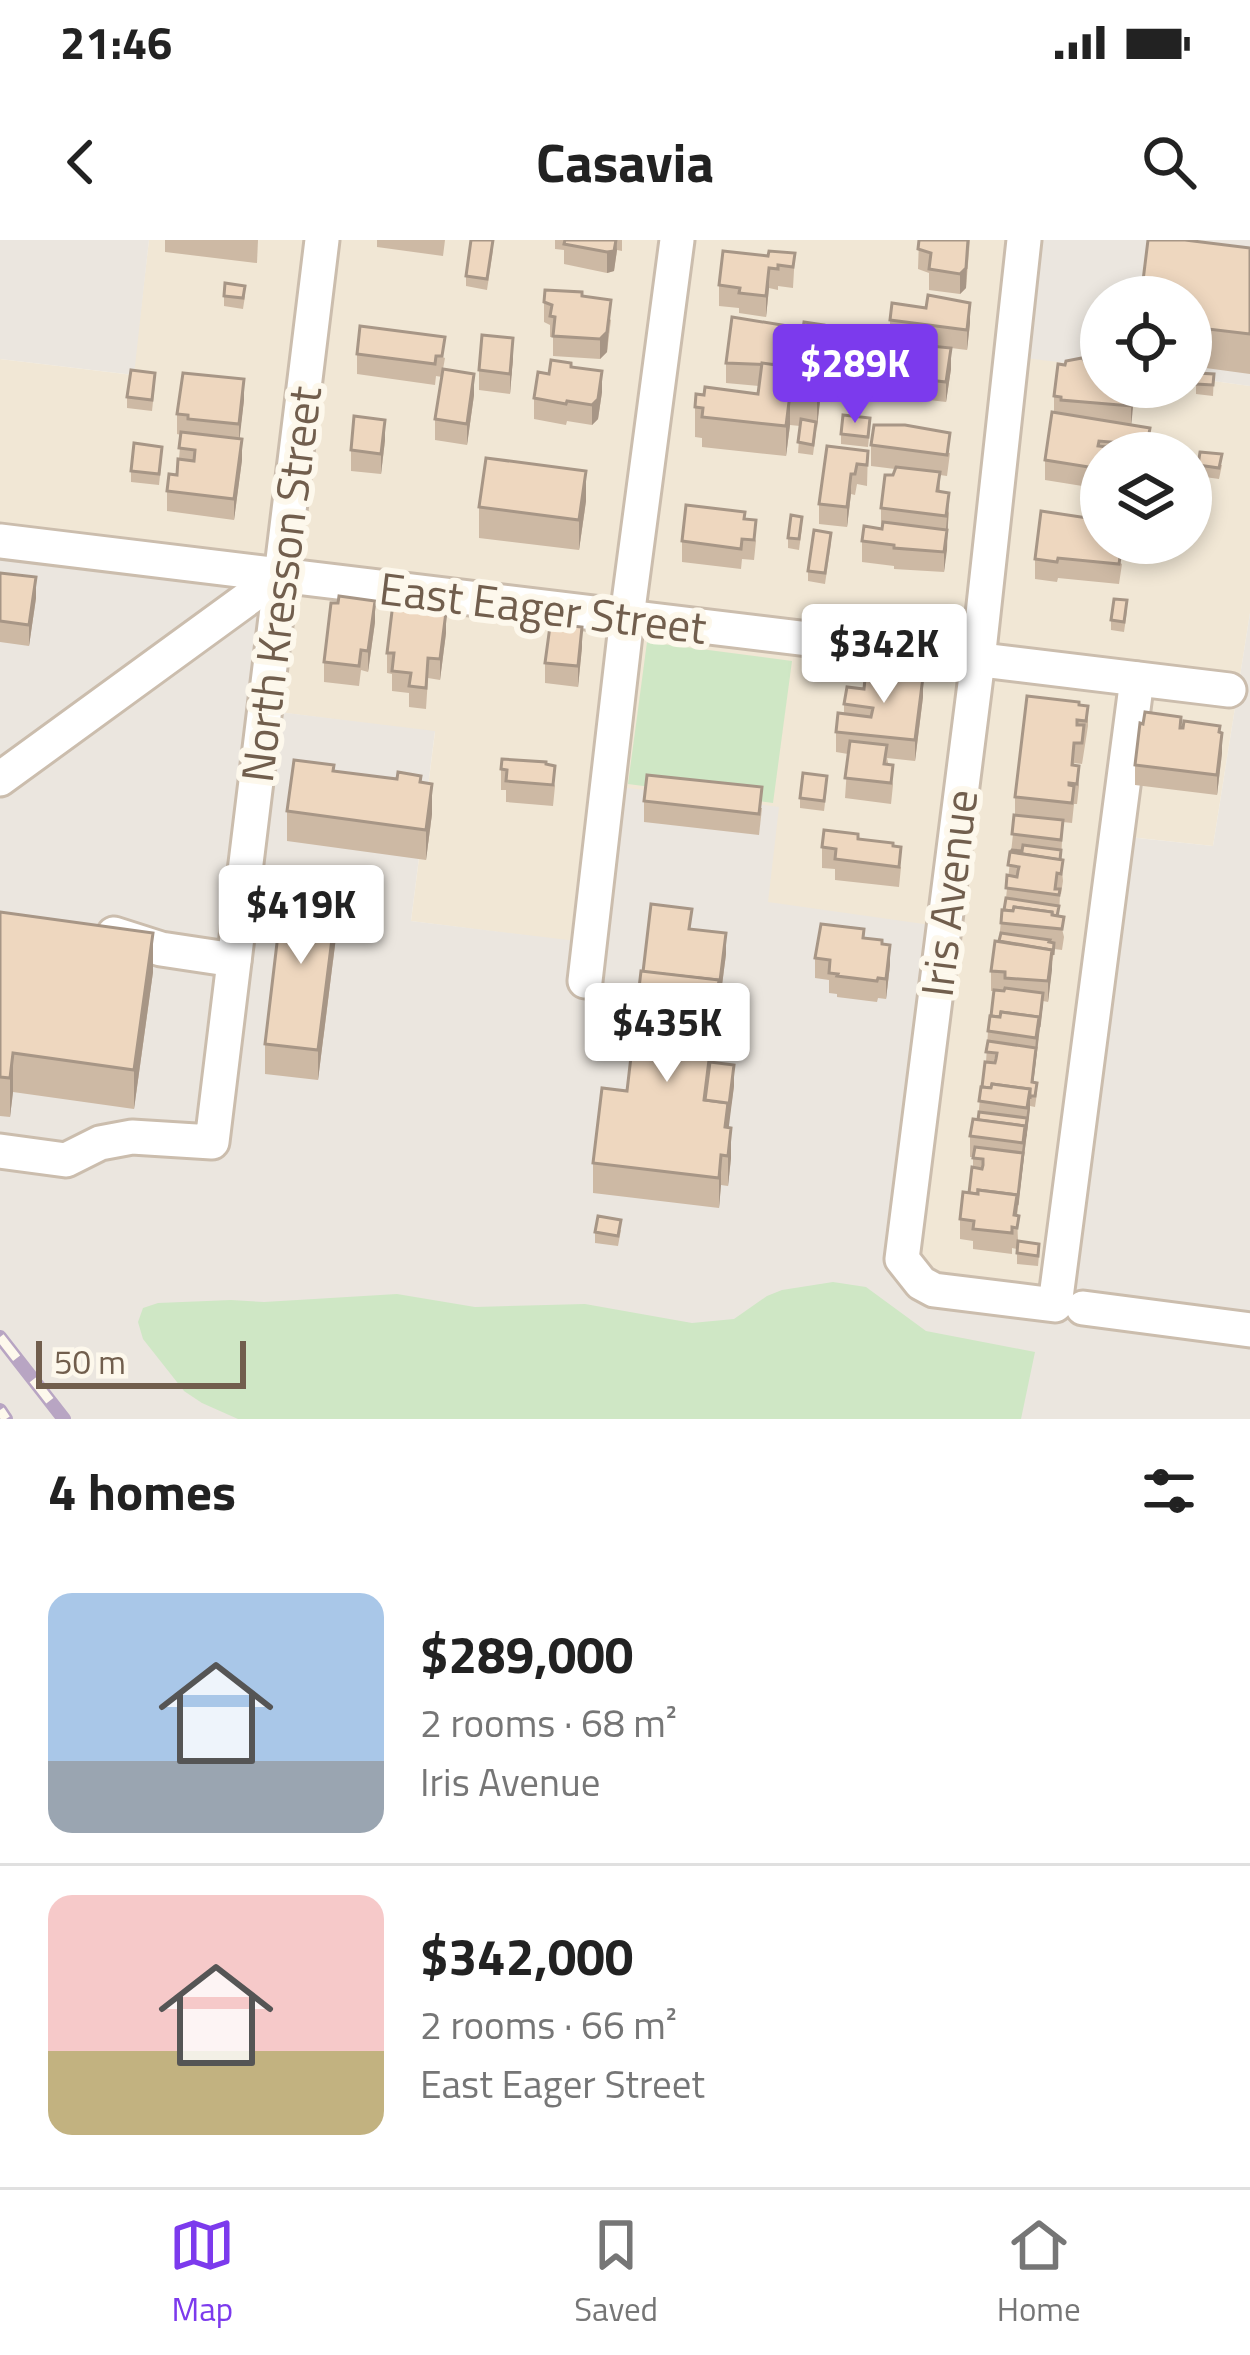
<!DOCTYPE html>
<meta charset="utf-8">
<style>
:root{--surface:#fff;--page:#f2f2f2;--text:#222;--muted:#767676;--line:#e0e0e0;--accent:#7c3aed}
body{margin:0;font-family:"Titillium Web",sans-serif;background:var(--page);color:var(--text);height:100vh;display:flex;flex-direction:column;font-size:45px;white-space:nowrap}
*{box-sizing:border-box;margin:0}
p{font-size:39px;color:var(--muted)}
.icon{flex:none;width:66px;height:66px;fill:none;stroke:currentColor;stroke-width:2;stroke-linecap:round;stroke-linejoin:round}
.map{position:relative;height:1179px;overflow:hidden}
.sheet{display:flex;flex-direction:column;background:var(--surface);flex:1}
.sheet>*{flex:none}
.controls{position:absolute;left:1080px;top:36px;display:grid;gap:24px}
.controls a{display:grid;place-items:center;width:132px;height:132px;border-radius:50%;background:var(--surface);box-shadow:0 6px 18px #0003;font-size:60px}
.scale{position:absolute;left:36px;bottom:30px;width:210px;box-sizing:border-box;padding-left:12px;border:6px solid #715e4d;border-top:0;font-size:33px;line-height:42px;white-space:nowrap;color:#715e4d;-webkit-text-stroke:9px #fdf8ec;paint-order:stroke}
.price{position:absolute;translate:-50% -102px;padding:0 27px;border-radius:12px;background:#fff;color:#222;font-size:39px;line-height:78px;filter:drop-shadow(0 3px 6px #0008)}
.price::after{content:'';position:absolute;left:50%;top:72px;width:36px;height:27px;margin-left:-18px;background:inherit;clip-path:polygon(0 0,100% 0,50% 100%)}
.price.active{background:var(--accent);color:#fff}
ul{padding:0;list-style:none}
li{display:flex;align-items:center;gap:36px;height:300px;padding:0 48px}
li+li{border-top:3px solid var(--line)}
li span{display:grid;place-items:center;flex:none;width:336px;height:240px;border-radius:24px;color:#555}
li>.icon{margin-inline-start:auto}
span .icon{width:144px;height:144px;fill:#fffc;stroke-width:1}
li b{font-size:51px}
h2{display:flex;justify-content:space-between;align-items:center;height:144px;padding:0 48px;font-size:51px}
.status{display:flex;justify-content:space-between;align-items:center;height:84px;padding:0 60px;background:var(--surface);direction:ltr}
.status svg{height:33px;fill:currentColor}
header{display:flex;justify-content:space-between;align-items:center;height:156px;padding:0 48px;background:var(--surface);font-size:54px;font-weight:700}
.menu{display:flex;justify-content:space-around;align-items:center;height:168px;border-top:3px solid var(--line);background:var(--surface);font-size:33px;color:var(--muted)}
.menu a{display:grid;justify-items:center;gap:6px}
.menu .active{color:var(--accent)}
.map>svg:first-child{display:block}
</style>
<div class="status"><b>21:46</b><svg viewBox="0 0 49 12"><path d="M0 12V9h3v3zM5 12V6h3v6zM10 12V3h3v9zM15 12V0h3v12zM26 1h20v11H26zM47 4h2v5h-2z"/></svg></div>
<header><svg class="icon" aria-label="back" viewBox="0 0 24 24"><path d="M15 5l-7 7 7 7"/></svg>Casavia<svg class="icon" aria-label="search" viewBox="0 0 24 24"><circle cx="10" cy="10" r="6"/><path d="M15 15l6 6"/></svg></header>
<div class="map">
<svg width="1250" height="1179" viewBox="0 0 1250 1179">
<rect width="100%" height="100%" fill="#faf4e6"/>
<path fill="#f1e7d5" fill-rule="evenodd" d="M 149,0 L 1024,0 L 1101,127 L 1101,147 L 1191,147 L 1191,138 L 1250,146 L 1250,373 L 1213,606 L 1120,596 L 1059,1066 L 926,1046 L 586,703 L 411,681 L 435,492 L 261,470 L 0,298 L 0,119 L 133,135 ZM 1101,213 L 1191,213 L 1191,303 L 1101,303 Z"/>
<g fill="#ebe6df">
<polygon points="0,0 149,0 134,135 0,119"/>
<polygon points="1024,0 1250,0 1250,146 1191,138 1191,57 1101,57 1101,127 1008,116"/>
<polygon points="0,298 278,329 262,470 435,491 411,681 585,702 604,545 779,567 768,662 938,686 900,997 926,1046 1058,1066 1119,596 1213,606 1250,373 1250,1179 0,1179"/>
</g>
<g fill="#cfe7c5">
<polygon points="647,402 792,421 773,563 628,544"/>
<polygon points="833,1042 866,1047 926,1091 1035,1112 1021,1179 238,1179 202,1163 184,1151 143,1099 138,1082 143,1068 158,1063 231,1060 264,1062 397,1054 475,1067 585,1064 692,1083 734,1079 767,1056 782,1050"/>
</g>
<g fill="none" stroke-linecap="round" stroke-linejoin="round">
<g stroke="#cbbdad" stroke-width="39">
<g id="minor">
<polyline points="1024,0 978,420 902,1019 921,1043 934,1050 1055,1065 1137,439"/>
<polyline points="0,301 1229,450"/>
<polyline points="0,539 280,335"/>
<polyline points="114,694 161,709 234,720"/>
<polyline points="585,741 627,377 677,0"/>
<polyline points="0,911 66,920 100,903 132,897 212,902 322,0"/>
<polyline points="1083,1068 1250,1090"/>
</g>
</g>
<use href="#minor" stroke="#fff" stroke-width="33"/>
<g stroke="#b8a5c3" stroke-width="14">
<g id="rail">
<polyline points="0,1097 64,1179"/>
<polyline points="0,1170 6,1179"/>
</g>
</g>
<use href="#rail" stroke="#fdf8ec" stroke-width="9" stroke-dasharray="27" stroke-linecap="butt"/>
</g>
<g fill="#cdb9a4">
<polygon points="165,0 258,0 257,23 165,12"/>
<polygon points="377,0 445,0 443,16 377,7"/>
<polygon points="555,0 622,0 622,11 617,10 614,31 607,33 564,24 564,10 555,9"/>
<polygon points="919,0 970,0 966,48 960,54 929,50 929,33 918,29"/>
<polygon points="1250,8 1250,134 1191,126 1191,57"/>
<polygon points="493,10 487,50 466,46 466,36"/>
<polygon points="795,13 793,48 778,46 778,50 769,48 766,77 739,73 739,68 719,66 719,45 768,16"/>
<polygon points="224,56 245,56 243,69 224,66"/>
<polygon points="582,56 611,80 607,112 600,119 553,116 553,97 550,97 550,85 544,82 544,62"/>
<polygon points="890,80 970,83 967,110 951,108 951,129 946,162 904,157 904,141 898,140 898,119 945,108 890,101"/>
<polygon points="360,86 445,118 443,129 474,155 467,205 435,200 435,179 442,137 436,136 435,145 357,134 357,114"/>
<polygon points="794,87 792,123 777,121 776,125 820,161 813,215 798,213 800,186 790,185 786,216 702,207 702,198 695,197 695,167 758,154 759,146 726,143 726,123"/>
<polygon points="824,95 822,109 802,107 802,96"/>
<polygon points="838,104 860,107 858,117 838,114"/>
<polygon points="513,118 510,154 479,150 479,130"/>
<polygon points="1086,123 1134,147 1131,184 1150,188 1149,213 1101,213 1101,249 1045,240 1045,220 1054,172 1054,156 1065,125"/>
<polygon points="571,127 602,152 598,179 592,185 567,181 566,185 534,179 534,158 549,134"/>
<polygon points="1196,133 1214,134 1213,156 1196,154"/>
<polygon points="155,143 152,171 127,168 127,157"/>
<polygon points="244,160 239,199 242,220 234,280 167,271 167,251 177,235 179,219 181,195 177,194 177,174"/>
<polygon points="870,188 868,207 841,204 841,194"/>
<polygon points="385,200 381,234 351,231 351,210"/>
<polygon points="871,205 950,213 947,236 940,235 940,252 949,273 944,332 894,329 894,326 862,322 862,301 881,289 881,268 895,229 871,226"/>
<polygon points="868,211 867,246 857,244 855,255 851,254 847,287 819,284 819,264"/>
<polygon points="162,217 159,245 131,242 131,231"/>
<polygon points="1198,225 1222,225 1219,239 1198,236"/>
<polygon points="586,261 579,310 479,298 479,267"/>
<polygon points="1041,271 1122,324 1119,344 1058,338 1057,342 1035,339 1035,319"/>
<polygon points="745,279 756,301 754,320 742,319 741,329 682,322 682,301"/>
<polygon points="802,287 799,310 788,308 788,298"/>
<polygon points="831,303 825,344 808,341 808,331"/>
<polygon points="0,333 36,358 29,406 0,402"/>
<polygon points="1127,371 1124,392 1111,390 1111,380"/>
<polygon points="375,382 368,432 361,430 359,446 324,442 324,422"/>
<polygon points="446,393 440,440 428,438 426,469 409,467 409,453 392,451 392,434 387,433 387,413"/>
<polygon points="582,407 578,447 545,443 545,423"/>
<polygon points="882,432 923,457 915,521 887,518 893,545 891,564 845,558 848,514 836,512 836,492 844,474 844,464"/>
<polygon points="1079,465 1088,466 1088,486 1082,524 1074,523 1079,546 1077,564 1074,564 1072,583 1063,582 1061,620 1063,641 1061,654 1060,654 1059,676 1064,697 1062,710 1054,709 1048,762 1043,761 1033,842 1037,853 1035,867 1030,866 1017,976 1018,1001 1039,1015 1038,1026 1017,1024 1017,1009 1012,1008 1012,1014 973,1009 973,1001 960,999 960,979 969,953 973,927 973,917 970,917 970,896 978,880 981,847 986,822 988,791 994,751 991,751 991,731 999,701 1002,670 1004,670 1006,658 1015,576 1015,557"/>
<polygon points="1181,488 1220,492 1222,513 1217,555 1135,545 1135,525"/>
<polygon points="546,524 555,546 553,566 506,562 506,550 501,550 501,529"/>
<polygon points="334,531 432,574 426,620 287,601 287,571"/>
<polygon points="827,546 824,571 800,568 800,558"/>
<polygon points="644,561 762,568 759,595 644,582"/>
<polygon points="858,599 901,627 899,647 835,640 835,629 822,628 822,607"/>
<polygon points="0,672 153,732 134,869 13,852 10,877 0,876"/>
<polygon points="338,681 318,840 265,834 265,804"/>
<polygon points="692,689 726,714 712,822 734,846 728,887 731,918 728,946 721,945 719,968 593,953 593,923 627,851"/>
<polygon points="864,698 882,704 890,725 886,759 878,758 877,762 837,757 837,754 829,753 829,740 815,738 815,718"/>
<polygon points="621,990 618,1006 595,1003 595,992"/>
</g>
<g fill="#a79686">
<polygon points="616,0 617,10 614,31 607,33 607,12"/>
<polygon points="968,0 966,48 960,54 960,34"/>
<polygon points="769,28 769,48 766,77 766,56"/>
<polygon points="611,60 607,112 600,119 600,99"/>
<polygon points="970,63 970,83 967,110 967,90"/>
<polygon points="513,98 513,118 510,154 510,134"/>
<polygon points="951,108 951,129 946,162 946,142"/>
<polygon points="602,131 602,152 598,179 592,185 592,165"/>
<polygon points="820,131 820,161 817,188 817,158"/>
<polygon points="474,134 474,155 467,205 467,184"/>
<polygon points="244,139 244,160 239,204 239,184"/>
<polygon points="1133,147 1134,158 1131,187 1131,166"/>
<polygon points="790,154 790,185 786,216 786,186"/>
<polygon points="385,180 385,200 381,234 381,214"/>
<polygon points="242,199 242,220 234,280 234,259"/>
<polygon points="586,231 586,261 579,310 579,280"/>
<polygon points="851,234 851,254 847,287 847,267"/>
<polygon points="949,253 947,310 944,332 944,312"/>
<polygon points="36,337 36,358 29,406 29,385"/>
<polygon points="375,361 375,382 368,432 368,411"/>
<polygon points="446,372 446,393 440,440 440,419"/>
<polygon points="582,387 582,407 578,447 578,426"/>
<polygon points="923,437 923,457 915,521 915,500"/>
<polygon points="1222,493 1222,513 1217,555 1217,535"/>
<polygon points="432,544 432,574 426,620 426,590"/>
<polygon points="338,651 338,681 318,840 318,810"/>
<polygon points="153,693 153,732 134,869 134,830"/>
<polygon points="726,693 726,714 706,870 704,860"/>
<polygon points="890,705 890,725 886,759 886,739"/>
<polygon points="1052,710 1052,730 1048,762 1048,741"/>
<polygon points="1043,753 1043,763 1032,853 1036,798"/>
<polygon points="13,813 13,852 10,877 10,838"/>
<polygon points="734,825 734,846 725,917 725,887"/>
<polygon points="1030,849 1030,869 1015,988 1014,975"/>
<polygon points="731,888 731,918 728,946 728,916"/>
<polygon points="721,915 721,945 719,968 719,938"/>
</g>
<g fill="#eed7bf" stroke="#a79686" stroke-width="3">
<polygon points="471,0 493,0 487,39 466,36"/>
<polygon points="565,0 616,0 614,11 607,12 564,4"/>
<polygon points="919,0 968,0 966,28 960,34 929,29 931,13 918,9"/>
<polygon points="1148,0 1185,0 1250,8 1250,94 1191,87 1191,57 1141,57"/>
<polygon points="723,11 768,16 769,11 795,13 793,27 778,25 778,29 769,28 766,56 739,53 740,48 719,45"/>
<polygon points="225,43 245,46 243,58 224,56"/>
<polygon points="545,50 582,52 582,56 611,60 607,92 600,99 553,96 555,77 550,76 552,65 544,62"/>
<polygon points="928,55 970,63 967,90 890,80 892,63 926,68"/>
<polygon points="732,77 794,87 792,102 777,101 774,125 726,123"/>
<polygon points="804,82 824,85 822,99 802,96"/>
<polygon points="360,86 445,97 442,116 436,116 435,124 357,114"/>
<polygon points="840,92 860,97 858,107 838,104"/>
<polygon points="482,95 513,98 510,134 479,130"/>
<polygon points="900,103 951,108 946,142 904,137 906,120 898,119"/>
<polygon points="1082,118 1086,123 1101,126 1101,147 1133,147 1131,166 1061,160 1061,157 1054,156 1058,124 1065,125 1066,121"/>
<polygon points="551,120 571,123 571,127 602,131 598,159 592,165 567,161 566,164 534,158 538,132 549,134"/>
<polygon points="762,123 820,131 817,158 790,154 786,186 702,177 703,168 695,167 696,154 704,155 705,147 758,154"/>
<polygon points="443,129 474,134 467,184 435,179"/>
<polygon points="131,130 155,133 152,160 127,157"/>
<polygon points="183,133 244,139 239,184 188,179 188,175 177,174"/>
<polygon points="1196,133 1214,134 1213,145 1196,144"/>
<polygon points="1052,172 1150,188 1147,205 1099,201 1098,206 1144,211 1144,213 1101,213 1101,229 1045,220"/>
<polygon points="843,175 870,178 868,197 841,194"/>
<polygon points="354,176 385,180 381,214 351,210"/>
<polygon points="801,179 816,182 813,205 798,202"/>
<polygon points="874,185 905,185 950,193 947,215 871,205"/>
<polygon points="181,192 242,199 234,259 167,251 169,234 177,235 178,219 194,221 195,210 179,208"/>
<polygon points="134,203 162,207 159,234 131,231"/>
<polygon points="827,206 868,211 867,225 857,224 855,234 851,234 847,267 819,264"/>
<polygon points="1200,212 1222,214 1219,228 1198,225"/>
<polygon points="486,218 586,231 579,280 479,267"/>
<polygon points="896,227 940,232 937,251 949,253 946,276 881,268 885,235 893,235"/>
<polygon points="686,265 745,272 744,279 756,280 754,300 742,299 741,309 682,301"/>
<polygon points="1041,271 1101,280 1101,303 1122,303 1119,324 1058,318 1057,322 1035,319"/>
<polygon points="791,275 802,277 799,299 788,298"/>
<polygon points="883,282 947,290 944,312 894,308 894,305 862,301 864,286 882,289"/>
<polygon points="814,290 831,293 825,333 808,331"/>
<polygon points="0,333 36,337 29,385 0,381"/>
<polygon points="339,356 375,361 368,411 361,410 359,426 324,422 331,363 338,363"/>
<polygon points="1114,359 1127,360 1124,382 1111,380"/>
<polygon points="393,363 444,369 446,372 440,419 428,418 426,448 409,446 411,433 392,431 394,413 387,413"/>
<polygon points="563,385 582,387 578,426 545,423 550,386 562,387"/>
<polygon points="871,425 880,426 882,432 923,437 915,500 836,492 838,473 871,477 873,468 844,464 847,447 864,449 866,429"/>
<polygon points="1027,456 1079,462 1079,465 1088,466 1086,481 1077,480 1077,485 1084,485 1082,503 1074,503 1072,525 1079,526 1077,544 1069,543 1069,545 1074,546 1072,563 1015,557"/>
<polygon points="1145,472 1181,477 1180,488 1183,488 1184,481 1220,486 1219,492 1222,493 1217,535 1135,525 1140,483 1143,484"/>
<polygon points="850,501 887,505 884,524 893,525 891,543 845,538"/>
<polygon points="502,519 546,522 546,524 555,526 553,545 506,541 507,530 501,529"/>
<polygon points="294,520 334,525 333,531 397,539 398,532 421,536 420,542 432,544 426,590 287,571"/>
<polygon points="803,533 827,536 824,561 800,558"/>
<polygon points="647,535 762,547 759,574 644,561"/>
<polygon points="1014,575 1063,580 1061,600 1012,594"/>
<polygon points="824,590 858,594 858,599 893,603 893,606 901,607 899,627 835,619 836,609 822,607"/>
<polygon points="1023,605 1061,610 1060,620 1011,612 1012,610 1022,611"/>
<polygon points="1010,612 1063,620 1061,634 1057,633 1055,649 1060,649 1059,655 1006,648 1007,635 1017,637 1018,631 1019,627 1008,625"/>
<polygon points="284,644 338,651 318,810 265,804"/>
<polygon points="1006,658 1059,666 1057,676 1052,675 1052,672 1014,667 1013,671 1004,670"/>
<polygon points="651,664 692,669 689,689 726,693 719,749 719,740 643,732"/>
<polygon points="1014,667 1052,672 1052,675 1064,677 1062,689 1001,683 1002,670 1013,671"/>
<polygon points="0,672 153,693 134,830 13,813 10,838 0,837"/>
<polygon points="821,684 864,689 863,698 882,700 882,704 890,705 886,739 878,738 877,741 837,736 838,734 829,733 830,720 815,718"/>
<polygon points="1001,693 1050,700 1049,702 1054,703 1053,715 1052,710 999,701"/>
<polygon points="995,701 1052,710 1048,741 1005,738 1005,732 991,731"/>
<polygon points="641,731 719,740 704,860 728,863 725,887 731,888 728,916 721,915 719,938 593,923 602,848 627,851"/>
<polygon points="1005,748 1043,753 1039,787 1039,777 1001,772 1000,777 991,776 994,750 1004,751"/>
<polygon points="1001,772 1039,777 1036,798 988,791 990,776 1000,777"/>
<polygon points="988,801 1036,808 1032,842 1037,843 1035,856 1030,856 1030,859 1030,849 992,844 991,848 982,847 985,822 995,823 996,819 997,813 986,812"/>
<polygon points="710,822 734,825 728,873 728,863 705,860"/>
<polygon points="992,844 1030,849 1027,868 979,861 981,847 991,848"/>
<polygon points="979,872 1027,878 1025,896 1025,886 978,880"/>
<polygon points="973,879 1025,886 1023,903 970,896"/>
<polygon points="975,907 1023,913 1017,965 1017,955 978,950 978,954 969,953 972,927 982,929 983,925 983,919 973,918"/>
<polygon points="978,950 1017,955 1014,975 1019,976 1017,988 1012,987 1012,993 973,989 974,981 960,979 963,952 978,954"/>
<polygon points="598,976 621,980 618,996 595,992"/>
<polygon points="1018,1001 1039,1004 1038,1016 1017,1013"/>
</g>
<g text-anchor="middle" dominant-baseline="central" stroke-width="12" stroke-linejoin="round" paint-order="stroke">
<g font-size="45" fill="#715e4d" stroke="#fdf8ec">
<text transform="translate(280 344) rotate(-83)">North Kresson Street</text>
<text transform="translate(543 367) rotate(7)">East Eager Street</text>
<text transform="translate(948 653) rotate(-83)">Iris Avenue</text>
</g>
</g>
</svg>
<div class="controls">
<a><svg class="icon" aria-label="locate" viewBox="0 0 24 24"><circle cx="12" cy="12" r="6"/><path d="M12 2v4M12 18v4M2 12h4M18 12h4"/></svg></a>
<a><svg class="icon" aria-label="layers" viewBox="0 0 24 24"><path d="M12 4l9 5-9 5-9-5zM3 14l9 5 9-5"/></svg></a>
</div>
<div class="scale">50 m</div>
<b class="price active" style="left:855px;top:186px">$289K</b>
<b class="price" style="left:884px;top:466px">$342K</b>
<b class="price" style="left:301px;top:727px">$419K</b>
<b class="price" style="left:667px;top:845px">$435K</b>
</div>
<section class="sheet">
<h2>4 homes<svg class="icon" aria-label="filters" viewBox="0 0 24 24"><path d="M4 7h16M4 17h16"/><circle cx="9" cy="7" r="2"/><circle cx="15" cy="17" r="2"/></svg></h2>
<ul>
<li><span style="background:linear-gradient(#a9c7e8 70%,#9aa5b1 0)"><svg class="icon" aria-label="home" viewBox="0 0 24 24"><path d="M3 11l9-7 9 7M6 9v11h12V9"/></svg></span><div><b>$289,000</b><p>2 rooms · 68 m²</p><p>Iris Avenue</p></div></li>
<li><span style="background:linear-gradient(#f6c9c9 65%,#c2b280 0)"><svg class="icon" aria-label="home" viewBox="0 0 24 24"><path d="M3 11l9-7 9 7M6 9v11h12V9"/></svg></span><div><b>$342,000</b><p>2 rooms · 66 m²</p><p>East Eager Street</p></div></li>
</ul>
</section>
<nav class="menu">
<a class="active"><svg class="icon" aria-label="map" viewBox="0 0 24 24"><path d="M3 6l6-2 6 2 6-2v14l-6 2-6-2-6 2zM9 4v14M15 6v14"/></svg>Map</a>
<a><svg class="icon" aria-label="saved" viewBox="0 0 24 24"><path d="M7 4h10v16l-5-4-5 4z"/></svg>Saved</a>
<a><svg class="icon" aria-label="home" viewBox="0 0 24 24"><path d="M3 11l9-7 9 7M6 9v11h12V9"/></svg>Home</a>
</nav>
